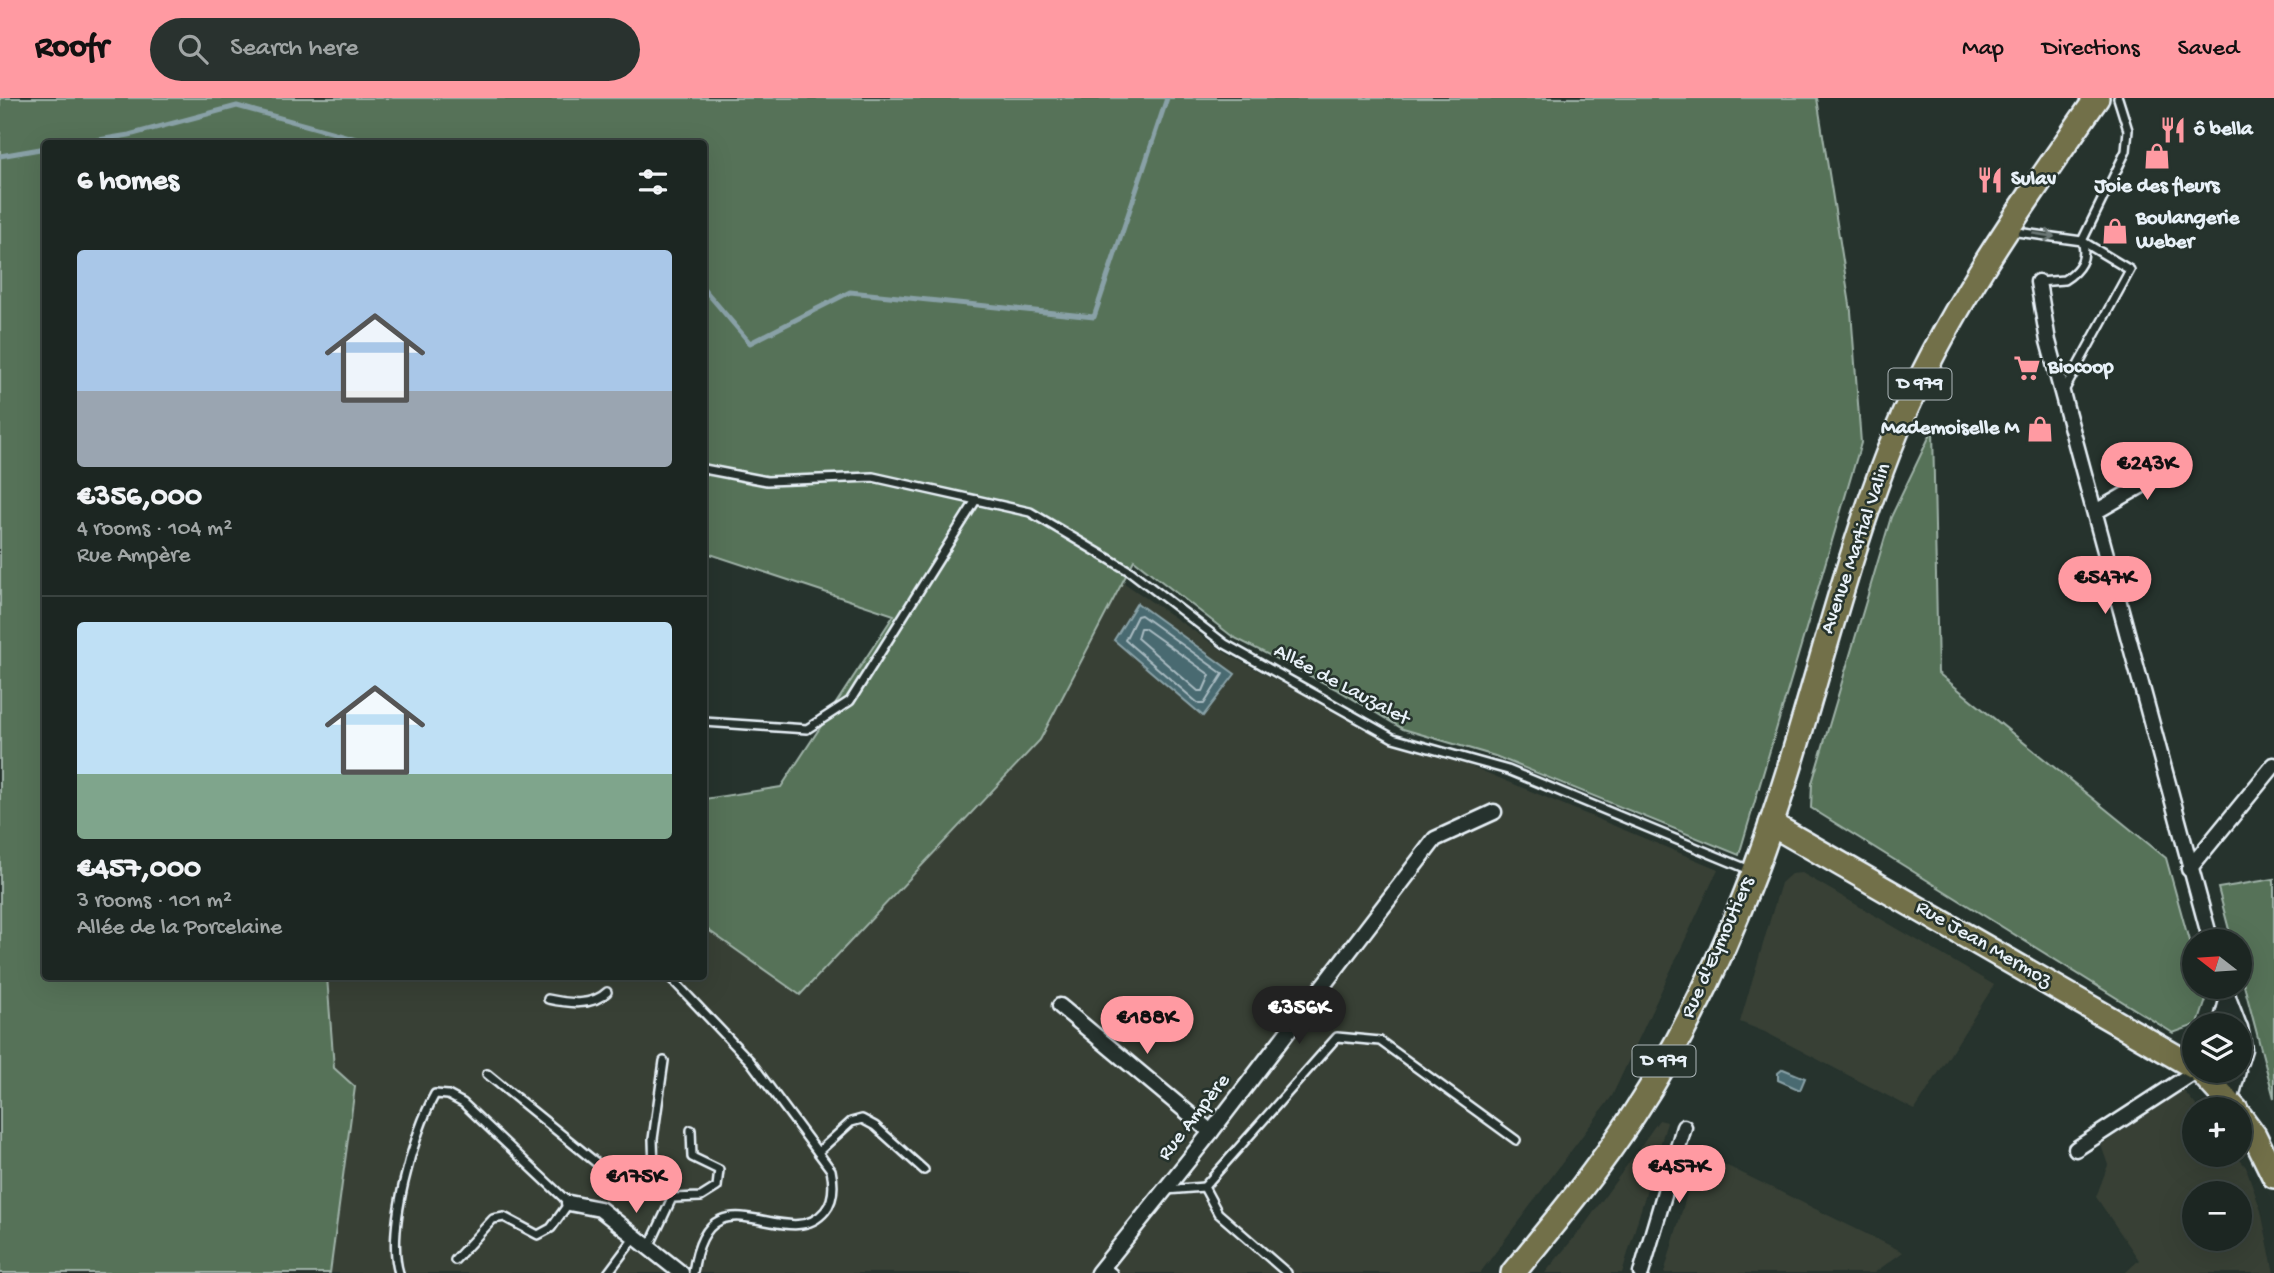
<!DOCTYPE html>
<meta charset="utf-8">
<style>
:root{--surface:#1c2622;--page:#29322f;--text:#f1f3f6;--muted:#a0a5a5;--line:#3a4340;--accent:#ff9aa2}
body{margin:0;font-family:"Gochi Hand",sans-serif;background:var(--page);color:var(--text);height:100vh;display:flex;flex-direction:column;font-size:26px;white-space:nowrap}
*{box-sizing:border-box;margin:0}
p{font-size:23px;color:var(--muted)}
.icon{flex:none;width:38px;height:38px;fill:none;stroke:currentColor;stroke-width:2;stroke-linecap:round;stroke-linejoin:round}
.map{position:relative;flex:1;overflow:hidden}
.sheet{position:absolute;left:42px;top:42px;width:665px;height:840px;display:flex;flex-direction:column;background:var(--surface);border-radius:7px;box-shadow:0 7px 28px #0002,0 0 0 2px var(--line)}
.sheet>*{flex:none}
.needle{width:46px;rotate:287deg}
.tools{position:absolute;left:2182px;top:831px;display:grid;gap:14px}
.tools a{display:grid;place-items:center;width:70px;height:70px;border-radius:50%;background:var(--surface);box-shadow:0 7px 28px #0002,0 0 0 2px var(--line);font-size:35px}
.price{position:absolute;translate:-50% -60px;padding:0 16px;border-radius:24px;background:var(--accent);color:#111;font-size:23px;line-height:46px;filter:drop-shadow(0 2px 4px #0008)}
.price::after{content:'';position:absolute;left:50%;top:42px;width:21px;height:16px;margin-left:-10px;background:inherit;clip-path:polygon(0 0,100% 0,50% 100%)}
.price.current{background:#222;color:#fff}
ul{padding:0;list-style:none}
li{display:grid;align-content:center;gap:14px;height:371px;padding:0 35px}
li+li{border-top:2px solid var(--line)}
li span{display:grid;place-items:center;height:217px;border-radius:7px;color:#555}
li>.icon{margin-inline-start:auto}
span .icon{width:126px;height:126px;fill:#fffc;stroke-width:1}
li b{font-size:30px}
h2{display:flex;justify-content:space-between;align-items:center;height:84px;padding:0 35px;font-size:30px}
header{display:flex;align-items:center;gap:42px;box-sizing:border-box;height:98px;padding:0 35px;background:var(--accent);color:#111}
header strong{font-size:33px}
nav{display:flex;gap:38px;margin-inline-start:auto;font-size:24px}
.search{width:490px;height:63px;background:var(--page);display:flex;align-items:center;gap:18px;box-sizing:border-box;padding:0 24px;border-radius:38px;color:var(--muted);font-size:26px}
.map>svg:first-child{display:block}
</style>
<header>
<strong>Roofr</strong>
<div class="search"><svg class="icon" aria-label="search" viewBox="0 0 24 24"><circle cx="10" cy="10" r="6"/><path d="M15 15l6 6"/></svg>Search here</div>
<nav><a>Map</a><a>Directions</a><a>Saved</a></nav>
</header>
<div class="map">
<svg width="2274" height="1175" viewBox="0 0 2274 1175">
<rect width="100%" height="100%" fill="#26332d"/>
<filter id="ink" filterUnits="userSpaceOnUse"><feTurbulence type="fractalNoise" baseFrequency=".0143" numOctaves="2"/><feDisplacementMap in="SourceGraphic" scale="14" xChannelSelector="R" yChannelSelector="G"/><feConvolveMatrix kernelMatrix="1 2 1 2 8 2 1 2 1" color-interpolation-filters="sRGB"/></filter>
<g filter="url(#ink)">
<g fill="#384036" fill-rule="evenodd">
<polygon points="1114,478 1229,557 1397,646 1468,667 1718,771 1612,998 1480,1175 330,1175 355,989 334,970 327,879 704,878 704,829 800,897"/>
<polygon points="1802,775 1994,887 1915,1012 1765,934 1740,924 1781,785 1791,776"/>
<path d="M 2183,992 L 2199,1011 L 2194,1012 L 2194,1057 L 2236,1057 L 2246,1069 L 2261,1113 L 2274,1175 L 2125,1175 L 2139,1162 L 2096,1099 L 2108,1067 L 2101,1047 ZM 2194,1096 L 2240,1096 L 2240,1141 L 2194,1141 Z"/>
<polygon points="1659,1022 1667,1024 1622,1175 1545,1175 1586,1125"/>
<polygon points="1699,1054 1903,1154 1874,1175 1664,1175"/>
</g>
<g fill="#567258" stroke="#9fb2a8" stroke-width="2">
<polygon points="0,0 1817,0 1851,213 1861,345 1739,757 1495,658 1403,631 1338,592 1233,539 1134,462 1040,642 800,897 704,829 704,701 781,689 894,517 704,454 704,46 46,46 46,878 327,879 334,970 355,989 330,1175 0,1175"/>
<polygon points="1933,331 1938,575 2166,760 2194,861 2194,889 2203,889 2206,902 2198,926 2173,935 1811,710 1812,685 1891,419"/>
<polygon points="2274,781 2274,1000 2240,872 2240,844 2232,843 2218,790"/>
</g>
<g fill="#4a6b71" stroke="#89a1a7" stroke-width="2">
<polygon points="1137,505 1235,576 1203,618 1114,542"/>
<polygon points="1783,971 1805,980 1800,992 1778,982 1778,975"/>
</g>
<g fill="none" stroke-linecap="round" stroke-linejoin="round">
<g stroke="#a9bbc2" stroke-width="2">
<polygon points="1141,517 1223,576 1204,606 1199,606 1125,542 1137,518"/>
<polygon points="1140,530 1144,530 1210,577 1203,593 1198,593 1137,540"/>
</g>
<g stroke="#89a1a7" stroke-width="5">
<polyline points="74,46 129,37 237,8 374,46"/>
<polyline points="0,58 46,50"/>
<polyline points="704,191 750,245 850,194 1094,219 1167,0"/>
</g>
<g stroke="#e8f1f8" stroke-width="12">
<g id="service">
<polyline points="2010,133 2082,143 2130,172 2064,293"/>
<path d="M 2038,184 L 2064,182 C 2079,173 2088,160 2082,143 L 2126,53 L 2128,32 L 2118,0"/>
<polyline points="704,371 767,383 873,379 1030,414 1131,474 1225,546 1393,640 1508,672 1750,772"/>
<polyline points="704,624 807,631 850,603 976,402"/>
<path d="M 669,878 L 750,963 L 831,1072 C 834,1086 835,1101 825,1113 C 787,1159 708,1065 693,1175"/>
<path d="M 548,901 C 567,905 592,909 607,894"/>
<polyline points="487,976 604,1071 628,1082 654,1074 672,1100"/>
<polyline points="818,1054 851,1024 862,1021 875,1028 924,1072"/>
<polyline points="654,1074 653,1041 664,963"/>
<polyline points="1166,1092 1204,1089"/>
<polyline points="649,1149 672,1100 701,1099 717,1089 719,1072 692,1059 691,1032"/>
<polyline points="1104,1168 1113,1175"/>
<path d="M 399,1175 C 386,1133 413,1035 435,996 L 448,997 L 463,1005 L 569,1105 L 551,1130 L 538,1137 L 504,1119 L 493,1121 L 455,1162"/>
<polyline points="608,1175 635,1139"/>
<polyline points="1287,1175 1218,1115 1204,1089 1337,939 1380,943 1516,1042"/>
</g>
</g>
<g stroke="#e8f1f8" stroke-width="19">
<g id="minor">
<polyline points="2038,184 2048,243 2211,844"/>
<polyline points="2097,413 2153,381 2166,361"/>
<polyline points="2189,771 2274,667"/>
<polyline points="2224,889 2239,928"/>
<polyline points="1060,908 1211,1034"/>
<polyline points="2220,928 2228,899"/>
<polyline points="2240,929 2244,951 2240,964"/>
<polyline points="2230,1004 2238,973"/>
<polyline points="2076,1051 2196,973"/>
<polyline points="569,1105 600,1111 681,1175"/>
<polyline points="1098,1175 1211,1034 1435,741 1494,714"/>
<polyline points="1641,1175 1684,1029"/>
</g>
</g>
<g stroke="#e8f1f8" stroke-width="28">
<g id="primary">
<polyline points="1771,726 2194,969"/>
<polyline points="2200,973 2236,1012"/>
<polyline points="2240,1018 2254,1037 2274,1078"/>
<path d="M 1513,1175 C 1555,1124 1598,1072 1634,1016 C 1683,941 1723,857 1755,772 C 1809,627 1839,473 1898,330 C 1948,211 2024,105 2097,0"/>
</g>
</g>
<use href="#service" stroke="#26332d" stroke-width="7"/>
<use href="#minor" stroke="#26332d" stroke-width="14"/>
<use href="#primary" stroke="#726f4a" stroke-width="23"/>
</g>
<defs><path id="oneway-shaft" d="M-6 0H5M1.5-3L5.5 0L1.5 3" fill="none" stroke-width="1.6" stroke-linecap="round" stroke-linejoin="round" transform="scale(1.75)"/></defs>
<use stroke="#6a7674" href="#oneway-shaft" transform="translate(2044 137) rotate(9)"/>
</g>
<defs>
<g id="restaurant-bare" transform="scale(2.1)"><path d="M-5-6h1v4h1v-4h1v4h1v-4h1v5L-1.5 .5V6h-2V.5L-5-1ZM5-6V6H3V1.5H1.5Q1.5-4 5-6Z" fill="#ff9aa2" stroke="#26332d" stroke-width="2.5" paint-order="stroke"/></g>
<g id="shop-bare" transform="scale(2.1)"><path d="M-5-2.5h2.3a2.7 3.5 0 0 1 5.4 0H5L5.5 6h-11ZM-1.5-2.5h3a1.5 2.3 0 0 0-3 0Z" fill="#ff9aa2" stroke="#26332d" stroke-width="2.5" paint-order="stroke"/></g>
<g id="supermarket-bare" transform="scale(2.1)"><path d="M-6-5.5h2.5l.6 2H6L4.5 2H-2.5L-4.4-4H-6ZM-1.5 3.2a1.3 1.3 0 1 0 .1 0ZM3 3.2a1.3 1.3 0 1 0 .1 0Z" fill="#ff9aa2" stroke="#26332d" stroke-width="2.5" paint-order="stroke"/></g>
</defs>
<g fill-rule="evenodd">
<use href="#restaurant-bare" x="2173" y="32"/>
<use href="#shop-bare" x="2157" y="58"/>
<use href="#restaurant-bare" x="1990" y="82"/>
<use href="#shop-bare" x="2115" y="133"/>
<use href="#supermarket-bare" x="2027" y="270"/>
<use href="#shop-bare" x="2040" y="331"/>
</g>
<g text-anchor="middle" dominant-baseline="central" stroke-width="5" stroke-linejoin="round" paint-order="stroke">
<g fill="#26332d" stroke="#aeb8bb" stroke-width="2">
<rect x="1888.5" y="270.5" width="63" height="31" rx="5"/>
<rect x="1632.5" y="947.5" width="63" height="31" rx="5"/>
</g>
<g font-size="19" font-weight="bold" fill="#e8f1f8">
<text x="1920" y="286">D 979</text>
<text x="1664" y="963">D 979</text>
</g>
<g font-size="21" font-weight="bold" fill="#e8f1f8" stroke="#26332d" text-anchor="start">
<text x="2194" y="32">ô bella</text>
<text x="2011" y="82">Sulav</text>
<text x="2157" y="89" text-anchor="middle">Joie des fleurs</text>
<text x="2136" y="121">Boulangerie<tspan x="2136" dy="24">Weber</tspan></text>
<text x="2048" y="270">Biocoop</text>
<text x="2019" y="331" text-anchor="end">Mademoiselle M</text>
</g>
<g font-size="21" fill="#e8f1f8" stroke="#26332d">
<text transform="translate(1857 451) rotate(-71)">Avenue Martial Valin</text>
<text transform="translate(1341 588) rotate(28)">Allée de Lauzalet</text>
<text transform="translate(1983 847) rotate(30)">Rue Jean Mermoz</text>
<text transform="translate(1719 850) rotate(-66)">Rue d'Eymoutiers</text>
<text transform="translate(1195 1020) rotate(-52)">Rue Ampère</text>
</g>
</g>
</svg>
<div class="tools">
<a><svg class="needle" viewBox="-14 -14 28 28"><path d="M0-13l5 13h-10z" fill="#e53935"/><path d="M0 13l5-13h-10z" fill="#a0a5a5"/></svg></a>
<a><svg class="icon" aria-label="layers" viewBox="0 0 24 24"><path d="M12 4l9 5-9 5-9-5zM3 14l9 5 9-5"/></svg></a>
<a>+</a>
<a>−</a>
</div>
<b class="price" style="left:2147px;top:404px">€243K</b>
<b class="price" style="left:2105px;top:518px">€547K</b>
<b class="price current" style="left:1299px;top:948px">€356K</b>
<b class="price" style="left:1147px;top:958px">€188K</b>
<b class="price" style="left:1679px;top:1107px">€457K</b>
<b class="price" style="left:636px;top:1117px">€175K</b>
<section class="sheet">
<h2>6 homes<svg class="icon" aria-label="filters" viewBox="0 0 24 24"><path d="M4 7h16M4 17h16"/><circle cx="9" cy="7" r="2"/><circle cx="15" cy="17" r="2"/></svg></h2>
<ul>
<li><span style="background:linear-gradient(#a9c7e8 65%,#9aa5b1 0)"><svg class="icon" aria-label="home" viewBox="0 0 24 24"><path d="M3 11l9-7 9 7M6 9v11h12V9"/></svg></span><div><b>€356,000</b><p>4 rooms · 104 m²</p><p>Rue Ampère</p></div></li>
<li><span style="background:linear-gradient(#bfe0f5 70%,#7fa58c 0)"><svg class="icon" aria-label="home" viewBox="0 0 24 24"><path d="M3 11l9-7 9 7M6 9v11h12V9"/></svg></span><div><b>€457,000</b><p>3 rooms · 101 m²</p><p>Allée de la Porcelaine</p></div></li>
</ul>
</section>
</div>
